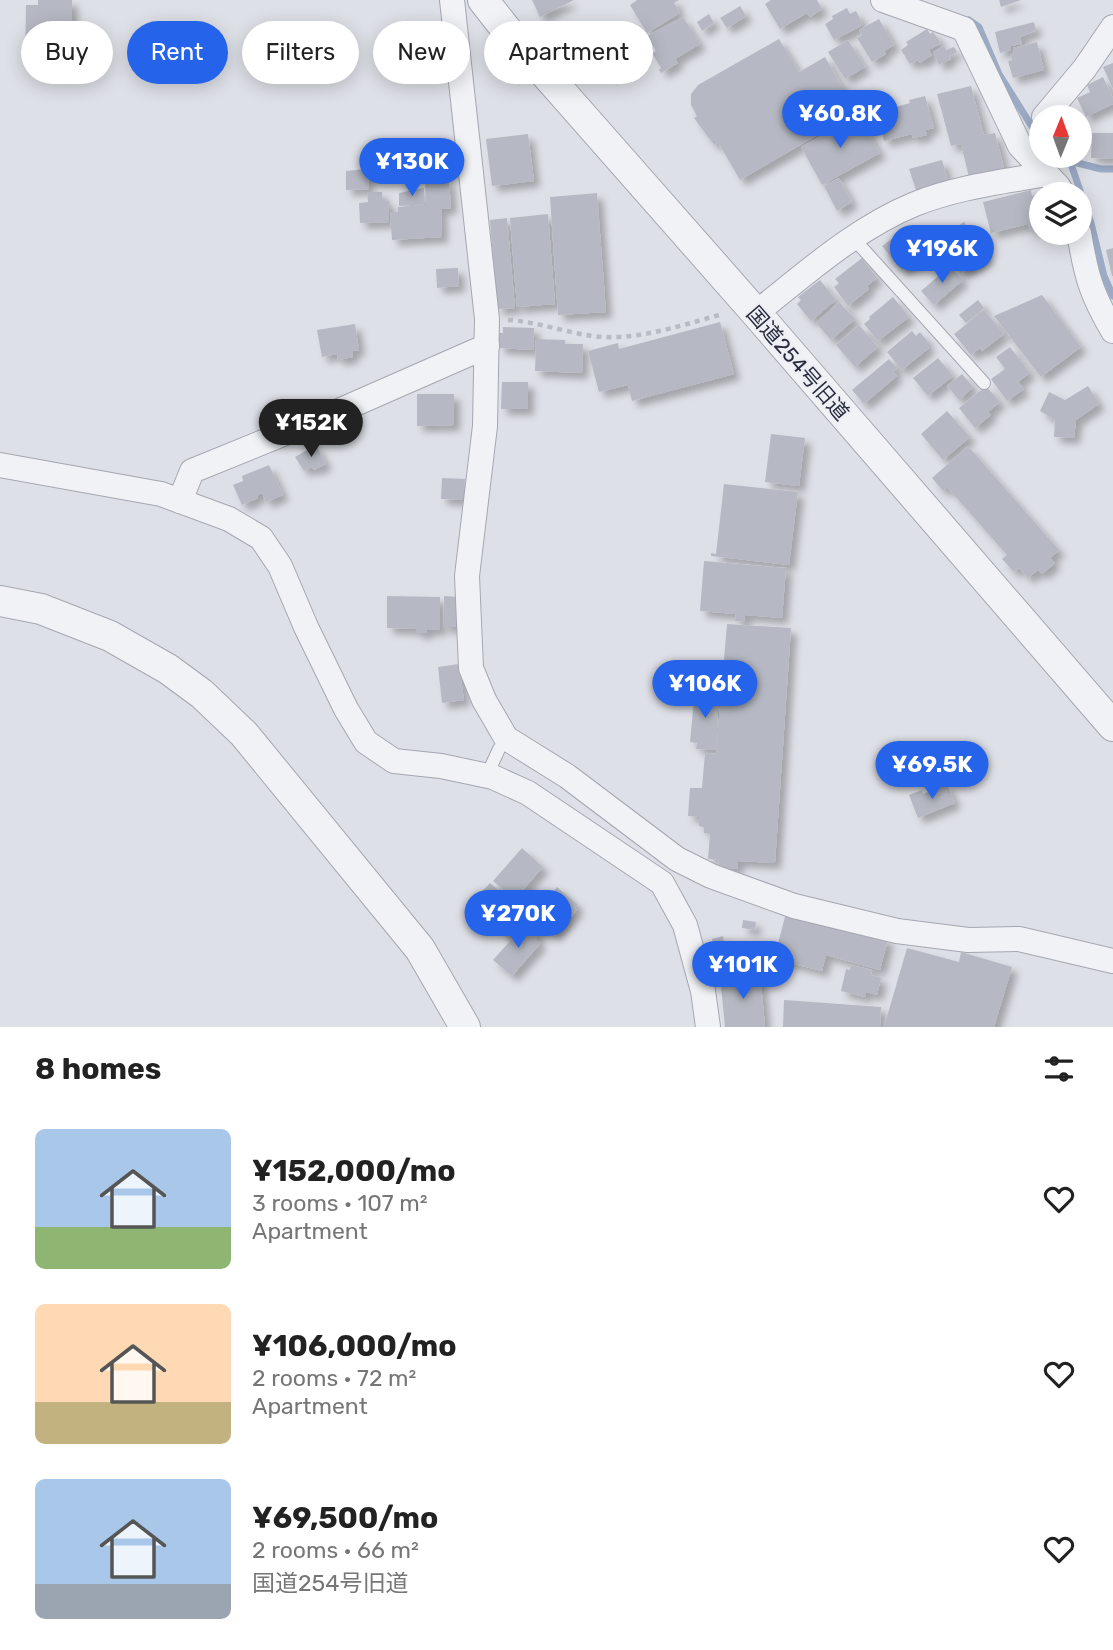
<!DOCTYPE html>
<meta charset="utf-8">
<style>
:root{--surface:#fff;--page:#f2f2f2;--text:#222;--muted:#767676;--accent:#2563eb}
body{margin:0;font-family:Rubik,"Noto Sans JP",sans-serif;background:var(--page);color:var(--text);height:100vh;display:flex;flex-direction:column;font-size:26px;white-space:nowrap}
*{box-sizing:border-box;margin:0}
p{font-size:23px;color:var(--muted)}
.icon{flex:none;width:38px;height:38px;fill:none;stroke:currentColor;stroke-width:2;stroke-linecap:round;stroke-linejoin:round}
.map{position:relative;height:1027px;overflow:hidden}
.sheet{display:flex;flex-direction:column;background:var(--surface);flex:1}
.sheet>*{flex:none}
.top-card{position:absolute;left:21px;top:21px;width:700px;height:63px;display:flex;gap:14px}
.needle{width:46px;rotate:1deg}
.fabs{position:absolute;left:1029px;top:105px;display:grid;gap:14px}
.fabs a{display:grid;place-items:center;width:63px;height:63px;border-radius:50%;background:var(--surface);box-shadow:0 4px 18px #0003;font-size:35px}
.price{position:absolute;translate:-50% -60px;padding:0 16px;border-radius:24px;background:var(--accent);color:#fff;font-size:23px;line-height:46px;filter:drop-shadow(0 2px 4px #0008)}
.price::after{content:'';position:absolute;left:50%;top:42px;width:21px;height:16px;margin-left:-10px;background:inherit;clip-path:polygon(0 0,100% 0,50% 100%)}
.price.selected{background:#222;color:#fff}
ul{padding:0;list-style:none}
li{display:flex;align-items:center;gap:21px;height:175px;padding:0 35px}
li span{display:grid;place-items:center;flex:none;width:196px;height:140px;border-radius:10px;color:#555}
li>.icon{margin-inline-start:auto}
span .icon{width:84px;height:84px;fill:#fffc;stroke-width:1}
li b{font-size:30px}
h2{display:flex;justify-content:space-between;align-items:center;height:84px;padding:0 35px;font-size:30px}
.chip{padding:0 24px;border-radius:32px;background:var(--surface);box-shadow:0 4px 18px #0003;font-size:24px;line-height:63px}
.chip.selected{background:var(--accent);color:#fff}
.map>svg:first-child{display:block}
</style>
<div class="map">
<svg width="1113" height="1027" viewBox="0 0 1113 1027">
<defs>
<filter id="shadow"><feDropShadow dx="6" dy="6" stdDeviation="3.5" flood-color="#0004"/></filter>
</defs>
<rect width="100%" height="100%" fill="#dee0e7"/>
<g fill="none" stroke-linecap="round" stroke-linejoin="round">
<g stroke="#9baac5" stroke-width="7">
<polyline points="969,20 979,27 999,74 1041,141"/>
<polyline points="1060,156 1070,161 1091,223 1104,276 1113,296"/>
<polyline points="1070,161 1101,169 1113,169"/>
</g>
</g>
<g fill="#b6b9c3" filter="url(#shadow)">
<polygon points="38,0 72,0 72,59 25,59 26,5 38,5"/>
<polygon points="532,0 574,0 540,17"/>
<polygon points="637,0 679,0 674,3 680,13 647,33 630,5"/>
<polygon points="771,0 817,0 822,9 810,17 807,13 780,29 765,4"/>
<polygon points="999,0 1021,0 1001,7"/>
<polygon points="740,6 746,16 727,28 720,18"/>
<polygon points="847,8 850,14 856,11 863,25 834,40 825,24 833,19 832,16"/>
<polygon points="709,14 714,23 702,31 697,22"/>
<polygon points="683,17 700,44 675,59 678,63 661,73 659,70 661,68 652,53 656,51 647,36"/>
<polygon points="879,19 894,45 884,51 886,54 872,62 857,38 862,35 859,30"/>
<polygon points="1034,22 1036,30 1020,37 1022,44 1010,46 1011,50 1000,53 995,32"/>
<polygon points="927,29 930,34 933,32 941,43 929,50 932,55 920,63 918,60 910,64 901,50 908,45 906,42"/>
<polygon points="779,39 799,72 825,57 857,112 740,180 718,142 714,145 694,118 697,116 691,105 691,94 698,85"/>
<polygon points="848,40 865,67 845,79 828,52"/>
<polygon points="1037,42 1044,70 1013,78 1008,61 1012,60 1011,55 1014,54 1013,48"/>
<polygon points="944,46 946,50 954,47 957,52 949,56 951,59 939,65 933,52"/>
<polygon points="1113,63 1113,89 1103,67"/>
<polygon points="1103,77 1113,98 1113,104 1086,117 1077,98 1090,92 1087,85"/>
<polygon points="971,86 984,135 995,133 1004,168 969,177 961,144 951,146 937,94"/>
<polygon points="925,96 934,128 925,130 927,135 913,138 912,134 884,141 877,112 910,103 909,100"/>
<polygon points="859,116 880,153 822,185 801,147"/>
<polygon points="1092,133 1113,133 1113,159 1091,158"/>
<polygon points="528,134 534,181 492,186 486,139"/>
<polygon points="942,160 948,181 916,190 909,169"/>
<polygon points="367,169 369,189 346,190 346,171"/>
<polygon points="839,178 852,202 837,211 824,186"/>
<polygon points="449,180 451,208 441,209 442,237 392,240 390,212 398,212 398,207 426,205 425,182"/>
<polygon points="424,188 425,204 399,206 399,193"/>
<polygon points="1031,190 1032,196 1041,193 1041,228 1030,230 1028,224 991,233 983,202"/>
<polygon points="367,192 382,192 383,201 389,201 389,222 360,223 359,203 368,202"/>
<polygon points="597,193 606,312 558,315 550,197"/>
<polygon points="548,214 555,304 517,307 510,218"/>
<polygon points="507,218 515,308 497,309 490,220"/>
<polygon points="964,222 987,257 961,274 938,239"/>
<polygon points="904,230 913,242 919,238 929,251 902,271 882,246"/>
<polygon points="1113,248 1113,276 1112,276 1106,250"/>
<polygon points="862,258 877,278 867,286 869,289 848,306 834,287 839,283 835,279"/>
<polygon points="950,266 963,280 934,305 921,291"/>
<polygon points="458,268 459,286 437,288 436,269"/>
<polygon points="820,280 836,300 811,321 797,304 801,300 798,297"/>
<polygon points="1042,295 1081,347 1041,377 994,316"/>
<polygon points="893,297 909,317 878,341 864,324 870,319 869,317"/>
<polygon points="978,300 984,308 966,323 959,315"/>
<polygon points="839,302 855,319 831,340 816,323"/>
<polygon points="984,310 1004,334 982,351 980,348 971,355 954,334"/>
<polygon points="720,322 734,374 632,401 628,385 599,392 588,351 618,343 619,349"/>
<polygon points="355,324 359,350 352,351 353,357 338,360 337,354 322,357 317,330"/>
<polygon points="859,325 878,347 855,367 836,345"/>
<polygon points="503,327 534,328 533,350 499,348 499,333 503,333"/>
<polygon points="912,331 916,336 920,332 928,342 926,344 929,348 902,370 887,352"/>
<polygon points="536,339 565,340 565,344 583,344 582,373 535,371"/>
<polygon points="1010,347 1030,373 1018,382 1024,389 1007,401 991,379 1005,369 996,357"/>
<polygon points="938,358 953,376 928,396 913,378"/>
<polygon points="889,359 897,368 893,371 897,376 864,404 852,390"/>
<polygon points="962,374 973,387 959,400 947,386"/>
<polygon points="502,382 528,382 528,409 501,409"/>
<polygon points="986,386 1000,402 988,412 991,415 975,428 959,408"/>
<polygon points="1088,386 1099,404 1076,420 1074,438 1054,437 1055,420 1040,411 1049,392 1065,400"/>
<polygon points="417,394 454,394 454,425 417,426"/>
<polygon points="947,411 970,437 943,460 921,434"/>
<polygon points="771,434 805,438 799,486 765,482"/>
<polygon points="316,445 326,464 314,470 312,467 304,471 295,457"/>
<polygon points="968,446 1059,550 1050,558 1055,563 1042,574 1038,570 1028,578 1019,568 1014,572 1002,559 1007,555 947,487 943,491 932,478"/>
<polygon points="269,465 283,495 266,502 262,493 257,495 258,498 242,505 233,485 243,481 242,476"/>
<polygon points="442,478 465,479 464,500 441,499"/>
<polygon points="724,484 798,492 789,565 711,556 711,553 716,554"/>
<polygon points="704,561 786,568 782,618 745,615 745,622 735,621 736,614 700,611"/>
<polygon points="387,596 440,597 440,630 427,629 427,633 416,633 416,629 387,628"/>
<polygon points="444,596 459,597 459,627 443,627"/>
<polygon points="727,624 791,628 775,863 738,861 737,869 718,868 719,860 708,859 710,834 704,833 704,827 699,826 699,817 688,816 690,788 702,788 705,753 716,754"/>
<polygon points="459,664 464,700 442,703 438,667"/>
<polygon points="695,690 719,692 716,750 696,749 697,743 690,742"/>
<polygon points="947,784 955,803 918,818 909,795 922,790 923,794"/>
<polygon points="522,848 543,867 515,899 493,881"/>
<polygon points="490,883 510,900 495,918 474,900"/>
<polygon points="557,887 578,905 575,908 577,910 554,936 544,927 540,930 532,923 535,918 532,916"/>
<polygon points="517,910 525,917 507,938 499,931"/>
<polygon points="786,913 888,939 880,970 826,955 822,971 774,959"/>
<polygon points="743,920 756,922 755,930 742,928"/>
<polygon points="526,923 539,935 535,939 541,943 512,976 493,960"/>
<polygon points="723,936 725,945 714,948 712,939"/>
<polygon points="731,946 734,956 741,954 745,965 720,972 714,951"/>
<polygon points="907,948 959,962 961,952 1012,967 994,1027 884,1027"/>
<polygon points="851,965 872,970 871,975 881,978 877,995 866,992 865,997 841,991 846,969 850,970"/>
<polygon points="760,973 765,1027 725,1027 720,976"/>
<polygon points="784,1000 881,1007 880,1027 783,1027"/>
</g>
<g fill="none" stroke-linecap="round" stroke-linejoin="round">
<g stroke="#a4a7b1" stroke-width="14">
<g id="service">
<polyline points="854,239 984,383"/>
<polyline points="487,775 499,749 507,738"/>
</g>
</g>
<g stroke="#a4a7b1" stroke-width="26">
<g id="minor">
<polyline points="452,0 487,319 485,426 467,576 471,668 484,700 506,738 567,776 677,859 711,876 794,906 897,931 968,940 1019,939 1113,961"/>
<polyline points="883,0 964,29 1020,146 1058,186 1063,194"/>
<polyline points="1044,117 1085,68 1113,27"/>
<path d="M 1079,233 C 1086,275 1091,294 1113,331"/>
<path d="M 756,313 C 805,274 856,228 915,204 C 957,187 1002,182 1046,174"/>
<polyline points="0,465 161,494 229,519 261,538 280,566 306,627 346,709 366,742 394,761 441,766 493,777 528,793 662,883 685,925 703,991 708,1027"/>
<polyline points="180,501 192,471 332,414 487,346"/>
</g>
</g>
<g stroke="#a4a7b1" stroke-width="32">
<g id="tertiary">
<polyline points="483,0 505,28 756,313 1113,726"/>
<polyline points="0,601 41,609 110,636 168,669 202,694 244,734 420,949 465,1027"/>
</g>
</g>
<path stroke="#b8bbc1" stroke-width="4.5" stroke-dasharray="5 5" stroke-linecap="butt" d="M 508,320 C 545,322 580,339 616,337 C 652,336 689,323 723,314"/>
<use href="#service" stroke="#f0f2f5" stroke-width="12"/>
<use href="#minor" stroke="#f0f2f5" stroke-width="24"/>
<use href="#tertiary" stroke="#f0f2f5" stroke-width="30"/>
</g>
<g text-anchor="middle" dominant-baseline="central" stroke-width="5" stroke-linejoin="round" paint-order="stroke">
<g font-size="21" fill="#282d3d" stroke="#edeff5">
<text transform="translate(798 363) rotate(49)">国道254号旧道</text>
</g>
</g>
</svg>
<div class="fabs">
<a><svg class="needle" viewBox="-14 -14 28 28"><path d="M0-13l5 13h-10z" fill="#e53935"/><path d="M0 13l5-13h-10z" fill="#767676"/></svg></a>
<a><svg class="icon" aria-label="layers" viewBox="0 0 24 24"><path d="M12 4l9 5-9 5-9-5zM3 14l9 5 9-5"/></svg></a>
</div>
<b class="price" style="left:840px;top:150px">¥60.8K</b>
<b class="price" style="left:412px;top:198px">¥130K</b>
<b class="price" style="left:942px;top:285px">¥196K</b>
<b class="price selected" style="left:311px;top:459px">¥152K</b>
<b class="price" style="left:705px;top:720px">¥106K</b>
<b class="price" style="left:932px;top:801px">¥69.5K</b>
<b class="price" style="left:518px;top:950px">¥270K</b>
<b class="price" style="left:743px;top:1001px">¥101K</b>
<div class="top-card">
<a class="chip">Buy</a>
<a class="chip selected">Rent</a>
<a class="chip">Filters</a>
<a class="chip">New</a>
<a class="chip">Apartment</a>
</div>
</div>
<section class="sheet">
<h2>8 homes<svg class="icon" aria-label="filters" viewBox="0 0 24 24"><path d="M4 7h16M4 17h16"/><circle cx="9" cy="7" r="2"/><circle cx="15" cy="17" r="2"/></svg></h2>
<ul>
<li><span style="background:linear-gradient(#a9c7e8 70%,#8fb573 0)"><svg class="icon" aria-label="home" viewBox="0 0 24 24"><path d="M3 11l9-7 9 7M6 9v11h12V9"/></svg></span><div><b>¥152,000/mo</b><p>3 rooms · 107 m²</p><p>Apartment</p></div><svg class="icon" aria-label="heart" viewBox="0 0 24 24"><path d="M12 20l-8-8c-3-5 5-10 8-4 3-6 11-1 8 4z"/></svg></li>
<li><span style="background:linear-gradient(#ffd9b3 70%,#c2b280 0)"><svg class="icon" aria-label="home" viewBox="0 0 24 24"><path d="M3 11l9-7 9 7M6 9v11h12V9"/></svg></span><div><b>¥106,000/mo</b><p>2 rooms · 72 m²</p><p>Apartment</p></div><svg class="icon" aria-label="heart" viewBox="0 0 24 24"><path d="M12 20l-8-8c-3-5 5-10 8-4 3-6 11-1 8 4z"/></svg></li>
<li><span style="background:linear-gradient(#a9c7e8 75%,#9aa5b1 0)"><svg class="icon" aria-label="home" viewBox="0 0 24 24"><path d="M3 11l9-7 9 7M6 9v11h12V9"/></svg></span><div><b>¥69,500/mo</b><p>2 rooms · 66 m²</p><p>国道254号旧道</p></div><svg class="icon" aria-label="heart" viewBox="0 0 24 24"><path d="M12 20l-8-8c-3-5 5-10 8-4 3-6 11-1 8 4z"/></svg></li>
</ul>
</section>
